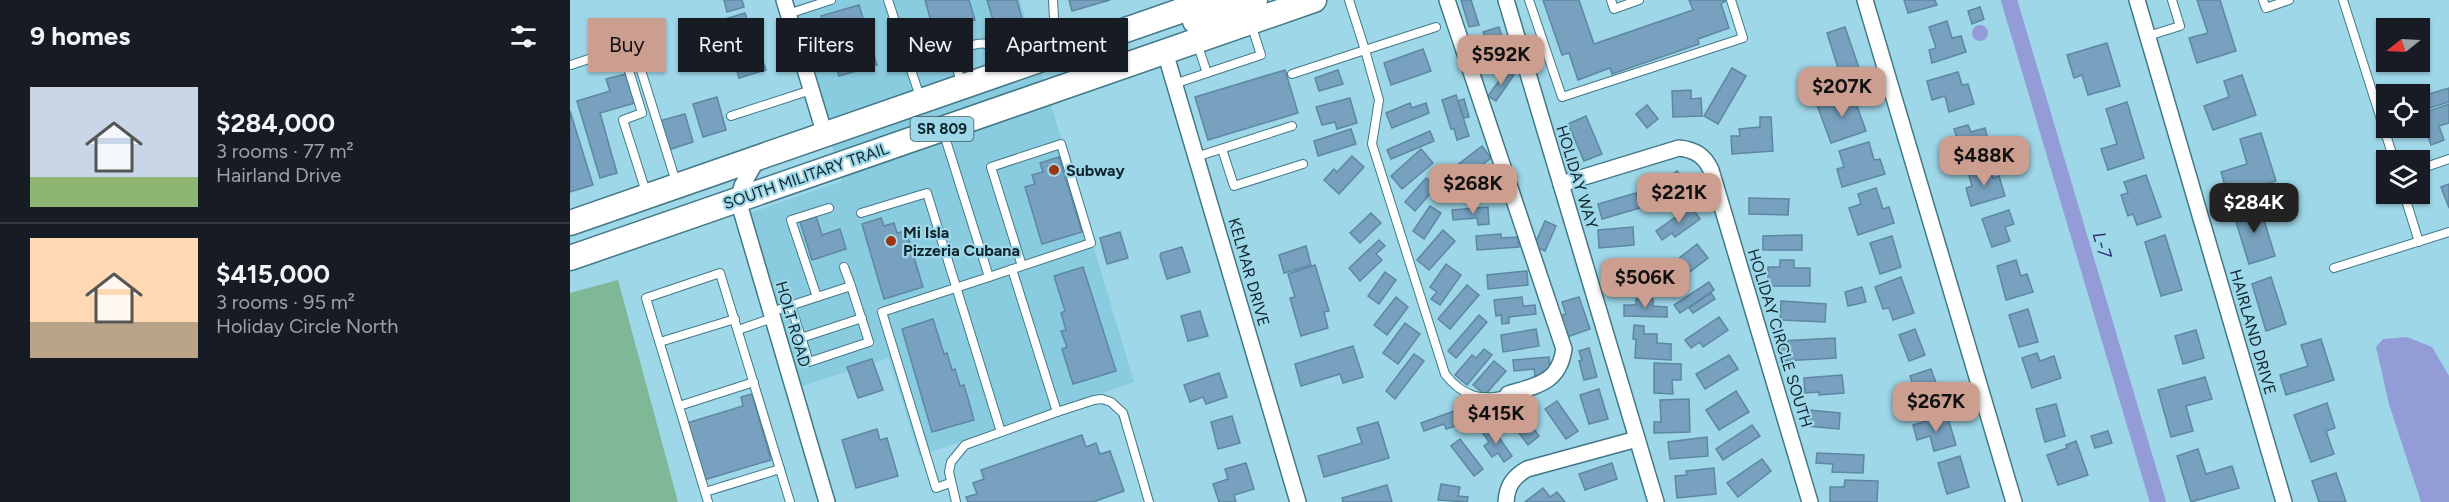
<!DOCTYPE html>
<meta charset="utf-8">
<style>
:root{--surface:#171b24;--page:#242831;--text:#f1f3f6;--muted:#9ea1a6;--line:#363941;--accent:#cb9e8f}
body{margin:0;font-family:Figtree,sans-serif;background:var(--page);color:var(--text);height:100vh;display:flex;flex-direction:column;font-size:22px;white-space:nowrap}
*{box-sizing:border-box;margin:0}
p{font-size:20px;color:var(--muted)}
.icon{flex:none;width:33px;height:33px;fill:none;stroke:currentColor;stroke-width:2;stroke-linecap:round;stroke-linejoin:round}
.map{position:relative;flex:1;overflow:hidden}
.details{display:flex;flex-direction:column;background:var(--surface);width:570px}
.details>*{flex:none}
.guide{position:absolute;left:18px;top:18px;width:570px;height:54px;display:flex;gap:12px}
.needle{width:39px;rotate:252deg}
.buttons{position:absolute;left:1806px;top:18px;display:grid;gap:12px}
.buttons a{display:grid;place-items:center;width:54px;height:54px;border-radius:0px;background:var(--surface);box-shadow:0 2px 4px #0004;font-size:30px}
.price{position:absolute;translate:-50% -51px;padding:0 14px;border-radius:12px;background:var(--accent);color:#111;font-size:20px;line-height:39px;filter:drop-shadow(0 2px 3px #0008)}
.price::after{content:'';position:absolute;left:50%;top:36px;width:18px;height:14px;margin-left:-9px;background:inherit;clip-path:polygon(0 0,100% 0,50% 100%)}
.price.current{background:#222;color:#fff}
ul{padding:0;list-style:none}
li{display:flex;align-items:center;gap:18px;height:150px;padding:0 30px}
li+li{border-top:2px solid var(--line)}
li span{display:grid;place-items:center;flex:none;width:168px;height:120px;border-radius:0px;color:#555}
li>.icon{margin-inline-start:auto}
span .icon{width:72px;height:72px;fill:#fffc;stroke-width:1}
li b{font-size:26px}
h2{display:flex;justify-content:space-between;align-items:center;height:72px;padding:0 30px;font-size:26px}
.pill{padding:0 21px;border-radius:0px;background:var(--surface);box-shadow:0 2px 4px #0004;font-size:21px;line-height:54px}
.pill.current{background:var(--accent);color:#111}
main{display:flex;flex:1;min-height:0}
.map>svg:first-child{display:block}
</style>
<main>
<section class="details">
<h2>9 homes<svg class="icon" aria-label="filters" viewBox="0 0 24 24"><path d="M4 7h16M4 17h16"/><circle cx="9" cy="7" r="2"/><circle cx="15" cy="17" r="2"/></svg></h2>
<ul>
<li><span style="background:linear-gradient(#c9d6e8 75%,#8fb573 0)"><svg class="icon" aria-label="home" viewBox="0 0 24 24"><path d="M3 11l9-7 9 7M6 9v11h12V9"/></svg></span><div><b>$284,000</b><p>3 rooms · 77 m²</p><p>Hairland Drive</p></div></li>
<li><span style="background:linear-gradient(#ffd9b3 70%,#b9a48a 0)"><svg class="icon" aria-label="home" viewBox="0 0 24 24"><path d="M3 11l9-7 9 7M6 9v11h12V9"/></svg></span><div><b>$415,000</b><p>3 rooms · 95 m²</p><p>Holiday Circle North</p></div></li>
</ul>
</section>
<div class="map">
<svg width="1879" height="502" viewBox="0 0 1879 502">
<rect width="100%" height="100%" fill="#9ed7e8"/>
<polygon fill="#8accdf" points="243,0 450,0 564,382 349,456 319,358 229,387 177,214 272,181 222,6"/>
<polygon fill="#7fb897" points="48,280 108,502 0,502 0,293"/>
<g fill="#949cd8">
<circle cx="1410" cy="33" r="8"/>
<polygon points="1837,337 1862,347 1879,376 1879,502 1851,502 1819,404 1806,347 1813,339"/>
</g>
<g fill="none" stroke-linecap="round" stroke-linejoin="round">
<polyline stroke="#949cd8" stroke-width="16" points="1439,0 1588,502"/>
</g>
<g fill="#77a1be" stroke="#5d87a2" stroke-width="1.5">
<polygon points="154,0 172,0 174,7 157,12"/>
<polygon points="355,0 399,0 405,20 364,32"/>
<polygon points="417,0 447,0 453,22 426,30"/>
<polygon points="499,0 540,0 502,11"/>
<polygon points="891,0 901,0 909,25 899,27"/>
<polygon points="973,0 1009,0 1024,44 1123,10 1119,0 1157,0 1151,4 1159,28 1128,39 1129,44 1042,74 1040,68 1008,80 999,53 992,55"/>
<polygon points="1334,0 1365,0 1367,5 1338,13"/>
<polygon points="1627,0 1650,0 1666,51 1627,63 1619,38 1638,33"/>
<polygon points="289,5 307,65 269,76 251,16"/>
<polygon points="1410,7 1414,19 1402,24 1398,11"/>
<polygon points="175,13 179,25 184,23 189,37 183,39 187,51 189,50 196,70 169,78 166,68 172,66 167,50 162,52 152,20"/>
<polygon points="1377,21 1382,38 1391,36 1396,52 1362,63 1359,50 1366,48 1359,27"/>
<polygon points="929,27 939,60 924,65 913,32"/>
<polygon points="1275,27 1289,68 1270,74 1257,33"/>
<polygon points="1537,43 1550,86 1518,95 1512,75 1504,78 1497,55"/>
<polygon points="853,49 861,71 821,85 814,63"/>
<polygon points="1162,68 1176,76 1148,124 1134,116"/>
<polygon points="715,70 728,113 638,140 625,97"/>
<polygon points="768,70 773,84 749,91 745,78"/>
<polygon points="937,70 944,75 926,101 918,96"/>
<polygon points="1388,72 1392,85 1398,84 1404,104 1379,112 1375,96 1362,100 1357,81"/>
<polygon points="56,74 65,103 30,113 47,173 30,178 7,101 40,91 36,79"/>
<polygon points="1672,75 1686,115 1643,130 1634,106 1659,97 1654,81"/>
<polygon points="1879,88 1879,102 1856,109 1852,96"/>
<polygon points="1121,90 1121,99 1131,98 1132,116 1103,117 1102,91"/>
<polygon points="1282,92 1296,131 1261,143 1247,105"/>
<polygon points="886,95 899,136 887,140 884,129 881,129 872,100"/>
<polygon points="1851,96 1855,109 1850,111 1850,97"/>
<polygon points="147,97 156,130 133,137 123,104"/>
<polygon points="780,98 787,123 767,129 765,122 752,125 746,107"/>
<polygon points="894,99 899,117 894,118 888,101"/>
<polygon points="1557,102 1574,158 1538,170 1531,149 1547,144 1536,109"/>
<polygon points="840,103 842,108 856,103 859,113 822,128 816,113"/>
<polygon points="1879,104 1879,123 1869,126 1874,140 1861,145 1850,114"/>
<polygon points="1077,105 1088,119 1077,128 1066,114"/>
<polygon points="0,111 23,185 0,192"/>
<polygon points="115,114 123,142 98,150 89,121"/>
<polygon points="1016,116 1032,154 1014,161 998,124"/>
<polygon points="1190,117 1201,117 1203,151 1162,154 1161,136 1170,136 1169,129 1190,127"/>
<polygon points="1398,125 1401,132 1415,128 1420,148 1393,156 1384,129"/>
<polygon points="781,129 786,144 748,156 744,141"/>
<polygon points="860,131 864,141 821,159 817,150"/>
<polygon points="1691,133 1706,181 1658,196 1651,172 1677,164 1670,139"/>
<polygon points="1299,142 1304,160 1310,159 1315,174 1272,187 1267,169 1274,167 1269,151"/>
<polygon points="912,146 921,158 900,174 897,169 882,180 877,173"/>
<polygon points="851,149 863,163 832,189 821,176"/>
<polygon points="782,156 794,167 769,194 754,180 764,169 767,172"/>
<polygon points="489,157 512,232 472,244 455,187 465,184 462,175 473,172 470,163"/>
<polygon points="1419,166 1423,178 1429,176 1435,196 1401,206 1396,188 1402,186 1398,172"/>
<polygon points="1107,171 1112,178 1097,188 1103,196 1084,209 1074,195"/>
<polygon points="1576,175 1591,217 1567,225 1563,214 1558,216 1551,195 1558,193 1554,182"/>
<polygon points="856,178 866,187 845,211 835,202"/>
<polygon points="1879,184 1879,208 1871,187"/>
<polygon points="927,185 928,197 888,201 887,189"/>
<polygon points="1306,188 1313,209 1319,207 1324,223 1288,235 1279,208 1291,204 1288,194"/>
<polygon points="1066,193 1070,208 1032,219 1028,204"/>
<polygon points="1179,198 1219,199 1218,215 1179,214"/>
<polygon points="1689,204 1705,256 1679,264 1663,212"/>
<polygon points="860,206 871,213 854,239 843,231"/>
<polygon points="1121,206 1130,219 1105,237 1102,233 1092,240 1086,231"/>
<polygon points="918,207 919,224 908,225 907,218 883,220 882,210"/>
<polygon points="1439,210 1444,224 1435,227 1440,241 1422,247 1412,219"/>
<polygon points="801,213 811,223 790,243 780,233"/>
<polygon points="246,216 252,235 270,229 276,249 242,260 230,222"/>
<polygon points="311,218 314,226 324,223 327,233 336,231 353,287 314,299 292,224"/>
<polygon points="975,221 986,226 975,251 964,246"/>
<polygon points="1063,227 1064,245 1029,248 1028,230"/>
<polygon points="873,230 885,241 859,270 847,260"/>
<polygon points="550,232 558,258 537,264 530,238"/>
<polygon points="931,234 931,238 948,237 949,247 907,250 906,236"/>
<polygon points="1232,235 1232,250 1193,250 1193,236"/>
<polygon points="1595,235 1612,290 1591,296 1575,242"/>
<polygon points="1322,236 1331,267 1310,274 1300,243"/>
<polygon points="809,240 815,246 806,254 812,260 790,281 779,268"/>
<polygon points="1127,244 1138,258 1100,287 1089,274"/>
<polygon points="736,246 741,265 714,273 709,255"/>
<polygon points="612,247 620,272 597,279 590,256 591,253"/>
<polygon points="1210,260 1224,260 1224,268 1240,268 1240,286 1198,286 1198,267 1210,267"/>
<polygon points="1446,260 1451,276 1457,274 1463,292 1436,300 1427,266"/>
<polygon points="876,264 891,275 870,305 861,299 867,292 860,287"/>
<polygon points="745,265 759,311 754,312 758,328 731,336 720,298 725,297 718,274"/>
<polygon points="1046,265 1086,267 1086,288 1071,288 1071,281 1046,280"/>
<polygon points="513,267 546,371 503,384 492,349 497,347 491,331 496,330 491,313 495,311 484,276"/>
<polygon points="957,271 958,285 918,289 917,275"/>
<polygon points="815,272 826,280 809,304 798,296"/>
<polygon points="1331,277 1344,313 1323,320 1319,308 1313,309 1305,287"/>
<polygon points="1701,277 1716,324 1696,331 1682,284"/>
<polygon points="1139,282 1144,290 1110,313 1104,305"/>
<polygon points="897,285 909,295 880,329 868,319"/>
<polygon points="1292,287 1296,302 1278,306 1275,292"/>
<polygon points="1141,293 1145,299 1123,313 1119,308"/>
<polygon points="826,297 838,307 817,335 804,325"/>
<polygon points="952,297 953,306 965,305 966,314 939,317 939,323 932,324 931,315 926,316 924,300"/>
<polygon points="1009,297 1020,329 997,337 990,316 996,314 992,302"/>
<polygon points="1066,299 1083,299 1083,306 1097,307 1097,317 1054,316 1054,305 1066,305"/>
<polygon points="1211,301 1256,304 1255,322 1210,320"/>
<polygon points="1458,309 1468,342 1449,347 1439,315"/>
<polygon points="630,311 638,336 618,341 611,316"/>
<polygon points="909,315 917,322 886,358 878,351"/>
<polygon points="1149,317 1158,330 1133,347 1130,342 1121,348 1115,340"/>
<polygon points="363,319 374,354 377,353 382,370 385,369 390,386 394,385 404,420 362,432 332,329"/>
<polygon points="835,323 850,334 828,364 813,353"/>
<polygon points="1064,325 1074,326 1074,334 1087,334 1087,343 1101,344 1101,360 1065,358 1066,339 1063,339"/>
<polygon points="966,329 969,346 933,352 931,335"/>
<polygon points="1345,329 1355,355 1339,361 1329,335"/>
<polygon points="1626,330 1634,358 1613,364 1605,336"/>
<polygon points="1265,338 1266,358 1212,361 1210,341"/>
<polygon points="1751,339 1764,380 1716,395 1710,375 1738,366 1731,345"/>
<polygon points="783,346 793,377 773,383 770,374 731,386 725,364"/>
<polygon points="1019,348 1027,377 1014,380 1009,361 1012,360 1009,351"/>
<polygon points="914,349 922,355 897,385 885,375 902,355 906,358"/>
<polygon points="1467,353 1470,361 1484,356 1491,378 1462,388 1452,358"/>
<polygon points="844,354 854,361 825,399 816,391"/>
<polygon points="1159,355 1168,369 1135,389 1126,374"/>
<polygon points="979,357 981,375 965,376 964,369 944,371 943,360"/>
<polygon points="302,359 313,390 288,398 277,367"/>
<polygon points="924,361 936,371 915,395 903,385"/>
<polygon points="1084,363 1111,364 1111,380 1102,380 1103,394 1084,393"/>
<polygon points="1361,369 1372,399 1350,406 1340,376"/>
<polygon points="649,373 657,397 636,404 633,397 620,402 614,385"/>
<polygon points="1272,375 1274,393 1249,395 1249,392 1235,393 1234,378"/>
<polygon points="1635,377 1642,399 1616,406 1623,431 1601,437 1588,390"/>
<polygon points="1029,389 1038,419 1019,424 1010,395"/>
<polygon points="1166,391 1179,412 1149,430 1136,410"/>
<polygon points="182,394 201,460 134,480 117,423 173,406 171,397"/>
<polygon points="1119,399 1120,432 1084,433 1084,422 1091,422 1090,400"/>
<polygon points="987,401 1008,431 996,439 975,409"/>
<polygon points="1757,403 1765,428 1756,431 1764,454 1741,462 1724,415"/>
<polygon points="1486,404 1495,436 1475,442 1466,409"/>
<polygon points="887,410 892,424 876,429 874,424 854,431 851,423"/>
<polygon points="1239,410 1270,413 1269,429 1237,426"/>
<polygon points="951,411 969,436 958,445 939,420"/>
<polygon points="1377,415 1386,445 1364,451 1360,436 1347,440 1343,425"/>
<polygon points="662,416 670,443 648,449 641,422"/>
<polygon points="808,422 819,458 754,477 748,456 792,443 787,428"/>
<polygon points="1182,425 1190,436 1153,460 1146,449"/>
<polygon points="921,426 942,456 934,462 928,453 922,457 914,446 919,442 912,432"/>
<polygon points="307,429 310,440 317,438 328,476 286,488 272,440"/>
<polygon points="1538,431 1542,443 1525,448 1521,436"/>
<polygon points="512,435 516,447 526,443 530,454 540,451 554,491 523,502 398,502 396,497 407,494 403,483 414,479 411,470"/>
<polygon points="1137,437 1138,456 1100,459 1098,442"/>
<polygon points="890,439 913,469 904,476 881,446"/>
<polygon points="1506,441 1518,475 1488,485 1477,455 1497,448 1496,445"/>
<polygon points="1628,449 1636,474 1662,466 1669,488 1621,502 1607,456"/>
<polygon points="1247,453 1294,455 1293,473 1262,472 1263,464 1246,463"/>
<polygon points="1390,456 1399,487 1377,494 1368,463"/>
<polygon points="1192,459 1201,471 1168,497 1157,483"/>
<polygon points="676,463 684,489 664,495 666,502 649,502 643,484 658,479 655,469"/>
<polygon points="1042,463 1047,479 1015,490 1009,474"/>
<polygon points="1144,468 1146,494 1107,498 1105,476 1117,475 1116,471"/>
<polygon points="1766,473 1776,502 1749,502 1742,481"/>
<polygon points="1275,480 1308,481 1307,502 1260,502 1260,487 1274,487"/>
<polygon points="871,484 890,487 888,496 898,497 897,502 868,500"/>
<polygon points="817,485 822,502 773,502 772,498"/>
<polygon points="973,488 980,497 987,492 995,502 955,502"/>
</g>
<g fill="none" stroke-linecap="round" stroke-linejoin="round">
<g stroke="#427888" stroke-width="10">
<g id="service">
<polyline points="318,0 350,97"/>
<polyline points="483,0 484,18 493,48"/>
<polyline points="959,0 992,97 1173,38 1161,0"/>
<polyline points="1041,0 1044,9 1069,0"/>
<polyline points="1693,0 1696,8 1719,0"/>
<polyline points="1773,0 1824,160"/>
<polyline points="218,14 261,0"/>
<path d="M 866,27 L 795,50 L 809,100 L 802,144 L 875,374 C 892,396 911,402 938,394"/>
<polyline points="1578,36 1610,26 1602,0"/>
<polyline points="627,43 637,73"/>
<polyline points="65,51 106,182"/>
<polyline points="1,65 52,48 72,113 53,120 76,192"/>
<polyline points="722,74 795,50 779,0"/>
<polyline points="604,84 691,55 681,24"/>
<path d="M 392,85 L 382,52 L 386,50 C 415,41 422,37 432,69"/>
<polyline points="161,116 241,90"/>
<polyline points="373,131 419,277 521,243 491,144 421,167 452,266"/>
<polyline points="652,149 664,186 733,164"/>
<polyline points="626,157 722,126"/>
<polyline points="1850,169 1879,159"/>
<polyline points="1834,194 1849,242"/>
<polyline points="291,213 357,193 431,432"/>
<polyline points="1764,268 1879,232"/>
<polyline points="442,269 487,412"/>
<polyline points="247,297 221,220 259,208"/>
<polyline points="221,306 239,362 299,342 281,286"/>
<polyline points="201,312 281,286 274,267"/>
<polyline points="168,330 203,318"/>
<polyline points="231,338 292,318"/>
<polyline points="90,342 165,319"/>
<polyline points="109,406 184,382"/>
<polyline points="380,483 366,488 312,312 419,277"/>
<polyline points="135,492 210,469"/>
<polyline points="138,502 76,298 150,273 220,502"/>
<polyline points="386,502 379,472 381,462 395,445 487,412 524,400 532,399 541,402 553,413 579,502"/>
</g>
</g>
<g stroke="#427888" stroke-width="18">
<g id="minor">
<polyline points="214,0 255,135"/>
<path d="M 877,0 L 994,349 C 989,383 968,385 938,394"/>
<polyline points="936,0 1086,502"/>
<polyline points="1295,0 1444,502"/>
<polyline points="1567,0 1714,502"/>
<polyline points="595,52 728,502"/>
<polyline points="188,158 172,186 168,200 257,502"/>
<path d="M 991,184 L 1109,148 C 1125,150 1134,155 1141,170 L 1240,502"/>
<path d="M 936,502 C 937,486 943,477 957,469 L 1067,439"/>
</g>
</g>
<g stroke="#427888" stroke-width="27">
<g id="primary">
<polyline points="625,21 685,0"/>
<polyline points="0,223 642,0"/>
<polyline points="0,258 744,0"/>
</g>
</g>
<use href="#service" stroke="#fff" stroke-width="8"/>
<use href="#minor" stroke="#fff" stroke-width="15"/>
<use href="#primary" stroke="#fff" stroke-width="24"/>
</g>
<g fill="#9d3711" stroke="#9ed7e8" stroke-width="2">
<circle cx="484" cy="170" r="6"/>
<circle cx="321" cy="241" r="6"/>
</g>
<g text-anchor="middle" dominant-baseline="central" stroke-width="4.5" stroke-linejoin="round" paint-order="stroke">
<rect fill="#9ed7e8" stroke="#395a64" stroke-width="1.5" x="340.5" y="117" width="63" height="24" rx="4.5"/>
<g font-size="15" font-weight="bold" fill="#0e252c">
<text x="372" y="129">SR 809</text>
</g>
<g font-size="16" font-weight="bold" fill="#0e252c" stroke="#9ed7e8" text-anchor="start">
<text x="496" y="170">Subway</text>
<text x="333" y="232">Mi Isla<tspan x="333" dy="18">Pizzeria Cubana</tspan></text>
</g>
<g font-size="16" fill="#0e252c" stroke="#9ed7e8">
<text transform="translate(236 176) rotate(-19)">SOUTH MILITARY TRAIL</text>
<text transform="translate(1007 177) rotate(73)">HOLIDAY WAY</text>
<text transform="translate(679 272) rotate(74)">KELMAR DRIVE</text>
<text transform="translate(223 324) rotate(74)">HOLT ROAD</text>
<text transform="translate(1683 332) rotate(74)">HAIRLAND DRIVE</text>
<text transform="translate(1210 338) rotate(73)">HOLIDAY CIRCLE SOUTH</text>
</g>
<g font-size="18" font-style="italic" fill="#2d2c73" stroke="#9ed7e8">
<text transform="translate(1532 245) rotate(74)">L-7</text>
</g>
</g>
</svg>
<div class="buttons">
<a><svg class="needle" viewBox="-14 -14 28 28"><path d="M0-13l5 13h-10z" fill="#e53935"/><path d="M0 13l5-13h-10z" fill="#9ea1a6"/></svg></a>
<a><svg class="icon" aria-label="locate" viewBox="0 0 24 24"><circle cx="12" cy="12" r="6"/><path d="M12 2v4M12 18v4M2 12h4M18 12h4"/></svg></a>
<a><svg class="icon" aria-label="layers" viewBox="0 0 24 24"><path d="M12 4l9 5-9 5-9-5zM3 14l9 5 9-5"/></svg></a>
</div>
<b class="price" style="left:931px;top:86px">$592K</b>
<b class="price" style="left:1272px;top:118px">$207K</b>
<b class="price" style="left:1414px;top:187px">$488K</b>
<b class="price" style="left:903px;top:215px">$268K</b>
<b class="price" style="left:1109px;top:224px">$221K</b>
<b class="price current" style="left:1684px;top:234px">$284K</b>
<b class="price" style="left:1075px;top:309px">$506K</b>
<b class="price" style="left:1366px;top:433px">$267K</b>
<b class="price" style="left:926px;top:445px">$415K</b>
<div class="guide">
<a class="pill current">Buy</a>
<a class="pill">Rent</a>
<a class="pill">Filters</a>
<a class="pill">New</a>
<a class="pill">Apartment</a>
</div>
</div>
</main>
